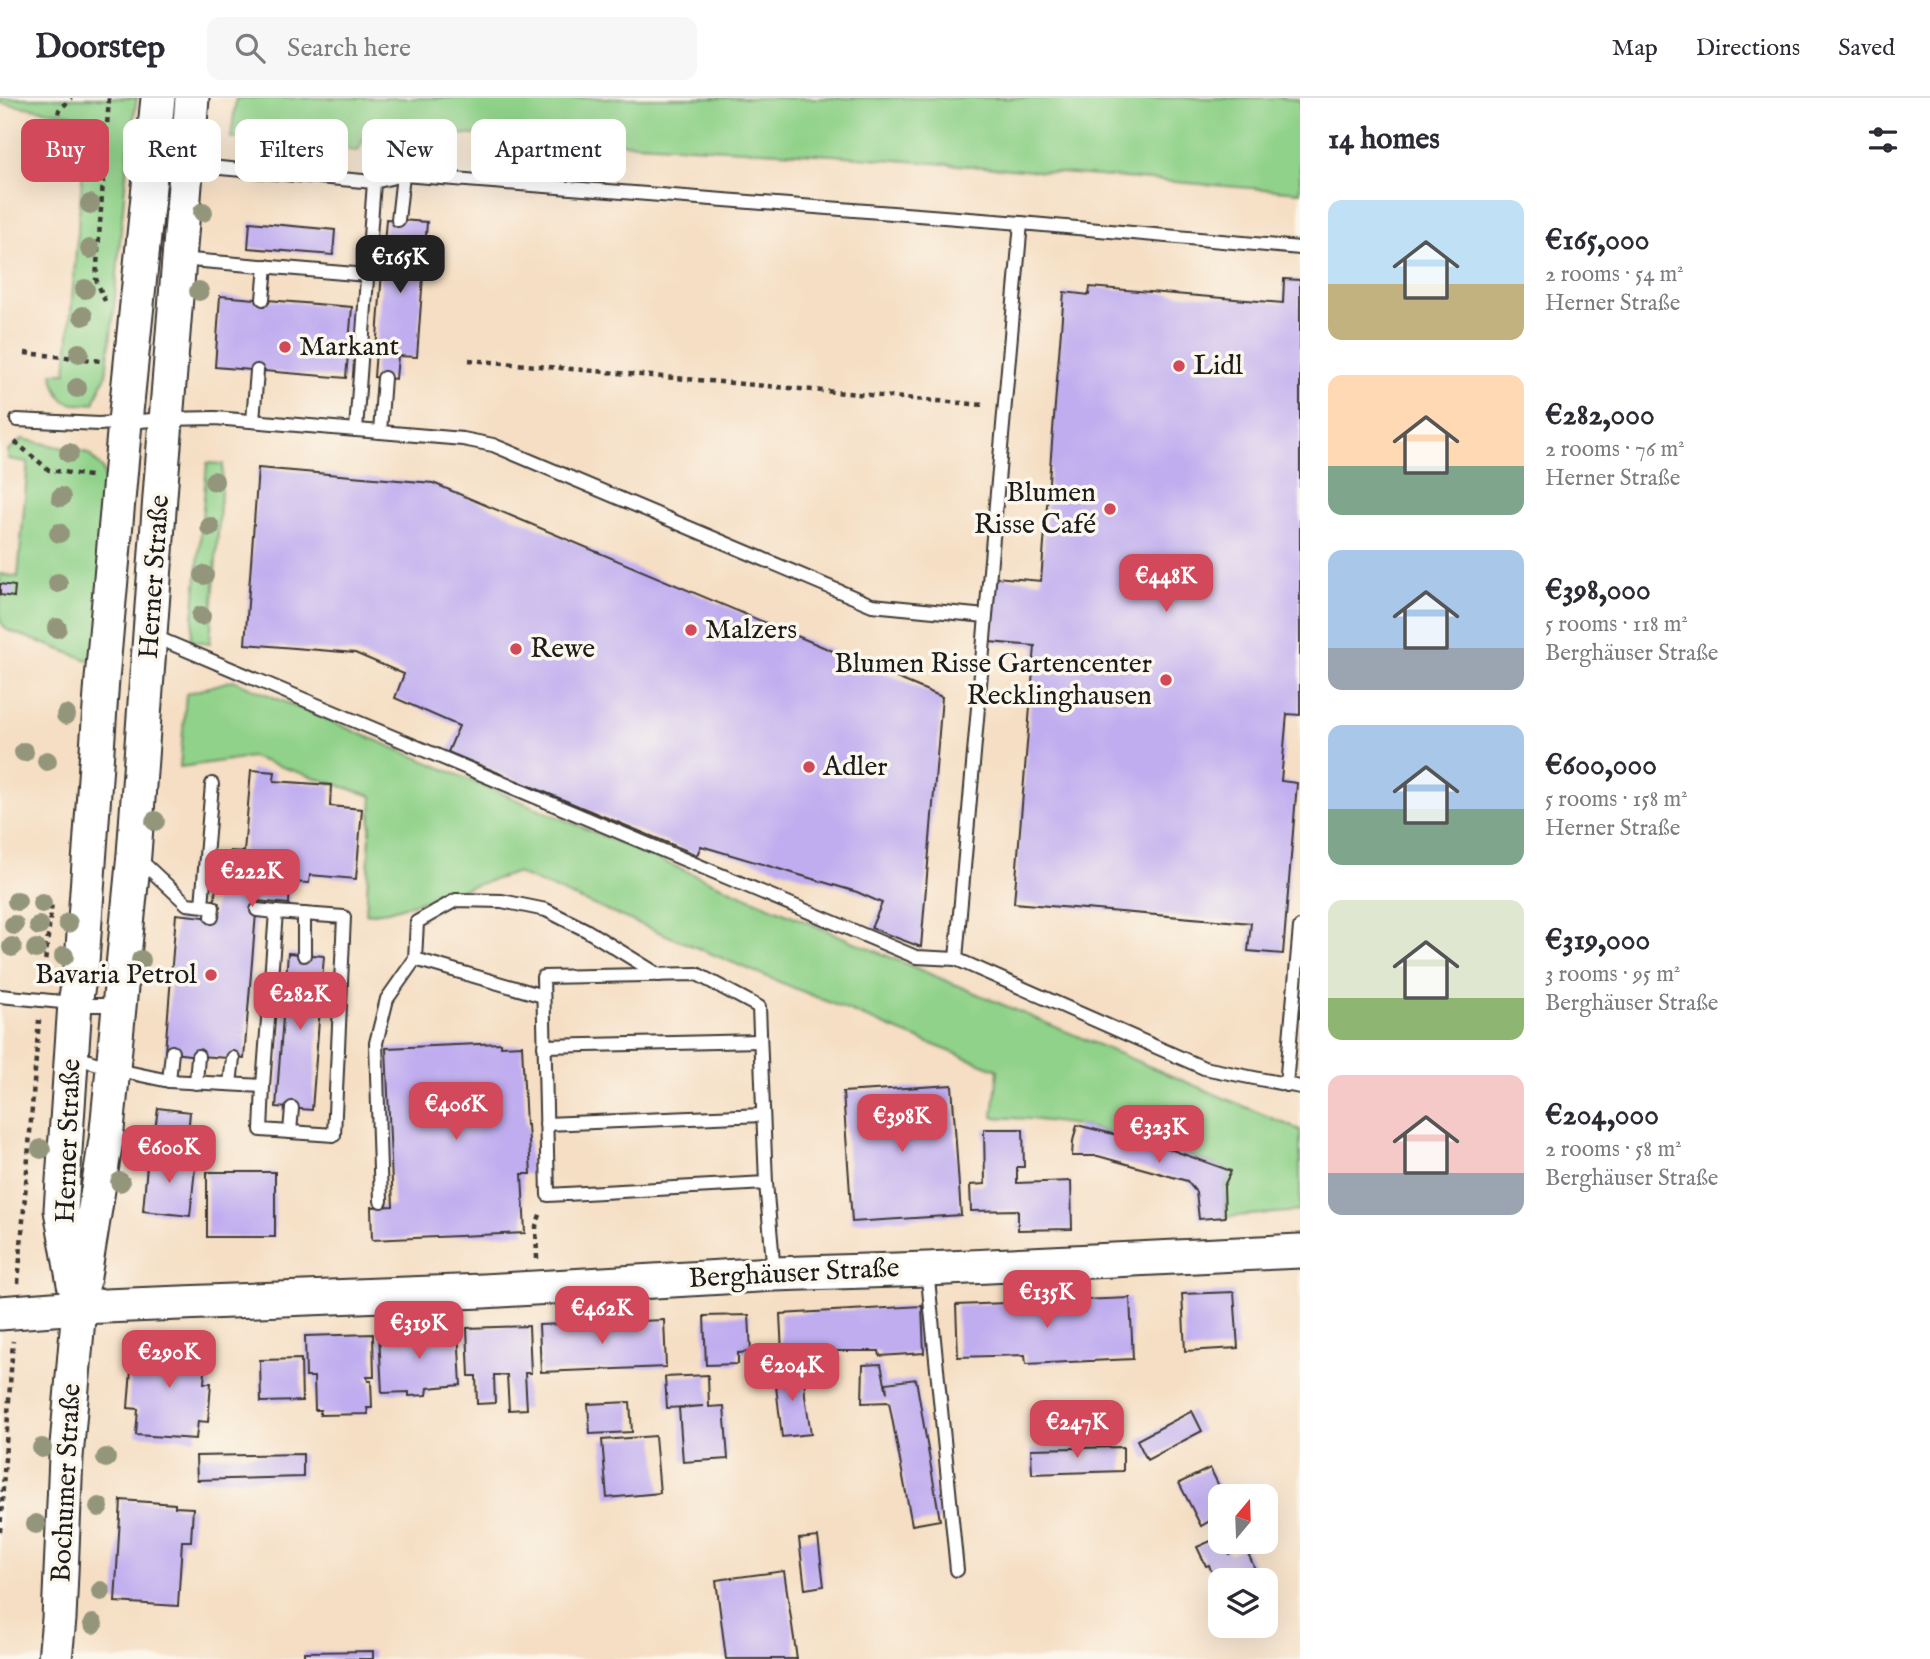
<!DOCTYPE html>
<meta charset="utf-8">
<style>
:root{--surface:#fff;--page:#f7f7f7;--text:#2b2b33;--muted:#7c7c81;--line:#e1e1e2;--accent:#d1495b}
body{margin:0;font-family:"IM FELL English",serif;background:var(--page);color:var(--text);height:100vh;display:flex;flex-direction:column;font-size:26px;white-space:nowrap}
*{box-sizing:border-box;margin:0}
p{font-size:23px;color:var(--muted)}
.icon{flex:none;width:38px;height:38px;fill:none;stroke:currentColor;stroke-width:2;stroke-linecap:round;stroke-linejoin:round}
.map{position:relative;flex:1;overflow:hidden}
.details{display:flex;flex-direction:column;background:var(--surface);width:630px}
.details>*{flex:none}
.hud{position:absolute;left:21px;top:21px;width:665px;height:63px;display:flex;gap:14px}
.needle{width:46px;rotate:19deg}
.tools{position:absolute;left:1208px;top:1386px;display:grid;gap:14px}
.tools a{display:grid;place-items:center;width:70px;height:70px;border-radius:14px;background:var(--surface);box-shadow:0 7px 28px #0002;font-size:35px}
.price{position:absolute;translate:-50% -60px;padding:0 16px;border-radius:14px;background:var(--accent);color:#fff;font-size:23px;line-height:46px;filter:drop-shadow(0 2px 4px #0008)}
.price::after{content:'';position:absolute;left:50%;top:42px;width:21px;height:16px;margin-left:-10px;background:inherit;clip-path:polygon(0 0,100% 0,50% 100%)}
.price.current{background:#222;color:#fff}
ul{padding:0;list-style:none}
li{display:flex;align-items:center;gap:21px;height:175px;padding:0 28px}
li span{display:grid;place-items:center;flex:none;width:196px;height:140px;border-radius:14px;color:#555}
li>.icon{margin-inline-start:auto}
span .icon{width:84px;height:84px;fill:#fffc;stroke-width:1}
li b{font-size:30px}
h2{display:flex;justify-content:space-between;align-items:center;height:84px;padding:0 28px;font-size:30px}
.chip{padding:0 24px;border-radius:14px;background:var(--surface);box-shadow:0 7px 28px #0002;font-size:24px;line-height:63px}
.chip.current{background:var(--accent);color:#fff}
header{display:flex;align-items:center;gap:42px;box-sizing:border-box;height:98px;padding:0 35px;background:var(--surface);border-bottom:2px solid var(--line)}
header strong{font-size:33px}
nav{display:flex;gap:38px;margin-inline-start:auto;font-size:24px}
.search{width:490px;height:63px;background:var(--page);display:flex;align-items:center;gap:18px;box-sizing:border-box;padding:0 24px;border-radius:14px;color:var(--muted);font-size:26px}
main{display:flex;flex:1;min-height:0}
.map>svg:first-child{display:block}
</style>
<header>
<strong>Doorstep</strong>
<div class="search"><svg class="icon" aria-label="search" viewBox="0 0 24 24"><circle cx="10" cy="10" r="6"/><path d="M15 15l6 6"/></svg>Search here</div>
<nav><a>Map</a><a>Directions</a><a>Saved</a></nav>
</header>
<main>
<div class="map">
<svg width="1300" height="1561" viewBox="0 0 1300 1561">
<rect width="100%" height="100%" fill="#fbf7ec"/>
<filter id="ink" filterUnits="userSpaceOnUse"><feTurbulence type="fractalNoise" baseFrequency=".0143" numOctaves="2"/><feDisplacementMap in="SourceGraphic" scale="14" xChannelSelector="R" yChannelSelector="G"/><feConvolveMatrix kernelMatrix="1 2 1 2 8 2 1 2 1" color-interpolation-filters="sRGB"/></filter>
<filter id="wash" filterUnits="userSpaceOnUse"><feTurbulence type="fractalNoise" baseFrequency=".00686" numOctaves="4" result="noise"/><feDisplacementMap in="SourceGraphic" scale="28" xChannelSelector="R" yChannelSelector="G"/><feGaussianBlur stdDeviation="1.57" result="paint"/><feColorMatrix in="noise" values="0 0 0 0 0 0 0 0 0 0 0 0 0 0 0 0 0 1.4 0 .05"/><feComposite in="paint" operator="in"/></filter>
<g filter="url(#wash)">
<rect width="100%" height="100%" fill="#f5dec3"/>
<g fill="#90d289" stroke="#567752" stroke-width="2">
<path d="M 0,0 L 137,0 L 128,55 L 113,220 L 106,277 L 94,305 C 64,310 59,302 52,275 L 66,275 L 87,19 L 0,5 Z"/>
<polygon points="236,0 1280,0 1300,2 1300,94 832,57 368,31 358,53 231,40"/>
<polygon points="22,341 88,355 102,370 111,399 99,566 7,532 0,523 0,476 18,479 28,364 8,361 8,353"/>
<polygon points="207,365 223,366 210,545 191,543"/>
<polygon points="233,582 1300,1032 1300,1113 1225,1119 1224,1088 1230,1073 1161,1047 1077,1027 1030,1021 993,1019 998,972 903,935 516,775 388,813 366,816 372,698 251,659 180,669 186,596"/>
</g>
<g id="blocks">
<g fill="#c0adef">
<polygon points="386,121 427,124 417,259 398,258 396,281 374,279"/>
<polygon points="250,124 335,132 333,157 248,150"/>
<polygon points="1284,181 1300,182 1300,617 1287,616 1281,683 1297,685 1283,856 1248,853 1251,825 1014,805 1035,548 990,544 996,479 1041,483 1064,194 1089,197 1090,189 1283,205"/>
<polygon points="220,198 352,209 346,280 215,269"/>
<polygon points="258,370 433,385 942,599 921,849 871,830 882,805 857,794 701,748 697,757 448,654 459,628 395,600 404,576 355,555 245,546"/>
<polygon points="0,486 15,488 14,499 0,497"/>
<polygon points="251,672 275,674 274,683 331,687 330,708 362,711 356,781 310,777 309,785 290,784 289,806 257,803 244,961 198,958 165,954 176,816 213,820 217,776 228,777 230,753 244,754"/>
<polygon points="288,855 324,858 312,1012 276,1009"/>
<polygon points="501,945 501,948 522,947 526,1027 528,1027 531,1076 522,1076 525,1135 372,1142 371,1109 393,1108 386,950"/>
<polygon points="952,987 961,1117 852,1124 843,994"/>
<polygon points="158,1010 190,1014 188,1036 155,1032"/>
<polygon points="1077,1027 1161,1048 1231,1073 1224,1088 1225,1119 1199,1121 1196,1094 1187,1083 1098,1058 1072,1058 1073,1043"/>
<polygon points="984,1031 1023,1031 1024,1069 1017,1069 1017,1085 1071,1083 1072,1131 1018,1132 1018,1112 971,1113 970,1087 985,1086"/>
<polygon points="148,1056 196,1061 190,1118 143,1113"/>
<rect x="207" y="1074" width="68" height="65"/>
<polygon points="1234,1194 1238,1250 1185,1253 1182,1196"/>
<polygon points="1130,1200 1133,1261 1026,1266 1025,1257 958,1259 956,1207"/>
<polygon points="922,1208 924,1255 880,1258 879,1253 830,1253 831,1262 812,1263 812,1254 782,1255 780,1216"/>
<polygon points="749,1217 751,1254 738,1255 738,1266 706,1267 704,1218"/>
<polygon points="664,1222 666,1269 541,1274 539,1227"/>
<polygon points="529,1228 531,1275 525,1275 527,1311 509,1312 507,1277 494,1277 495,1305 477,1306 476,1278 469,1278 467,1230"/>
<polygon points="458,1232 461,1287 428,1290 427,1297 409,1298 409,1294 382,1295 379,1236"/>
<polygon points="373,1236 374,1279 367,1279 368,1283 371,1283 372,1310 367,1310 368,1316 320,1317 320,1312 315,1312 314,1279 306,1279 305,1238"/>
<polygon points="197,1244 198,1262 206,1262 204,1285 211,1285 208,1324 198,1323 196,1341 136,1337 138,1311 128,1310 133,1246"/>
<polygon points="301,1261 302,1303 261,1304 260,1262"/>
<polygon points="881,1266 887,1295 886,1285 916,1281 940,1422 912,1427 889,1304 862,1305 863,1267"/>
<polygon points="789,1270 789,1274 804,1272 805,1298 811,1336 782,1339 774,1271"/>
<polygon points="708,1277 709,1309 724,1308 728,1361 683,1364 679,1310 703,1308 667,1310 665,1279"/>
<polygon points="630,1304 632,1334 590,1336 588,1306"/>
<polygon points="1192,1313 1202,1333 1147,1362 1137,1342"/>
<polygon points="655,1338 660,1395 607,1400 602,1342"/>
<polygon points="1123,1349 1123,1373 1032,1376 1031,1351"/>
<polygon points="303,1356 303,1379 197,1382 196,1358"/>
<polygon points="1210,1370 1224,1398 1220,1398 1220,1433 1216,1435 1210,1423 1201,1428 1179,1385"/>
<polygon points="121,1402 175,1406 175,1409 193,1410 191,1443 182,1443 178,1508 115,1504"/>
<polygon points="818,1439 824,1488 805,1491 799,1441"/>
<polygon points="1220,1439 1220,1444 1223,1444 1229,1456 1245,1449 1257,1475 1241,1482 1221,1482 1218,1475 1213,1478 1209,1467 1206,1468 1197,1449"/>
<polygon points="784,1473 797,1561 726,1561 716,1482"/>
<polygon points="373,1553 373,1561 304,1561 304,1554"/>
</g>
</g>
</g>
<g filter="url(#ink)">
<use href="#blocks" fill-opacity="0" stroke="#3d3935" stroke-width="2"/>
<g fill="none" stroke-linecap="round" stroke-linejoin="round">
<g stroke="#3d3935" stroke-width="16">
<g id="lane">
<polyline points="187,67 374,84"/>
<polyline points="398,122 403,77"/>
<polyline points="179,161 367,177"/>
<polyline points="263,201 266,168"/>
<polyline points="17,322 99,326 166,321 215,320 463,341 493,347 872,507 986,518 956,861 1204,970 1300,989"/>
<polyline points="253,323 257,273"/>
<polyline points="356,332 374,84 403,77 1021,125 1300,150"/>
<polyline points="380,334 384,280"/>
<polyline points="986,518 1021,125"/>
<polyline points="153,538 916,859 956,861"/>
<polyline points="139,761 187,806 213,809 212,819"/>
<polyline points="202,807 212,686"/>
<polyline points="304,857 304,816"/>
<polyline points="0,898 92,907 118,907"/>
<polyline points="543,898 415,861 417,824 456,802 502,803 546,812 586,832 659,877"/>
<polyline points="544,948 760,943"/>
<polyline points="71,957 113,971 169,983 263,988 276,814 257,812"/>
<polyline points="169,983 172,954"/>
<polyline points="196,985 198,958"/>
<polyline points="230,986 233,960"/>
<polyline points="1286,987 1300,829"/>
<polyline points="263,988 261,1032 334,1037 344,819 276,814"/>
<polyline points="546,1026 763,1017"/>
<polyline points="290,1034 292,1010"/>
<polyline points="766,1085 759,909 697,876 543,879 548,1097 766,1085 774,1175"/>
<polyline points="381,1103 376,945 387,901 415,861"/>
<polyline points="927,1171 957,1472"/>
</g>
</g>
<g stroke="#3d3935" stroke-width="37">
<g id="secondary">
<polyline points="74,1186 61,1112 75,905 82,864 102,581 125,324 158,0"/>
<polyline points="0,1215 79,1209 483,1193 774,1176 927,1171 1300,1153"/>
<polyline points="55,1561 59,1521 66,1359 79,1209 106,1042 134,756 161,385 192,0"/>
</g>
</g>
<g stroke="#3d3935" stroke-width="4.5" stroke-dasharray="5 5" stroke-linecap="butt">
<polyline points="44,52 55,36 59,12 72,0"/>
<polyline points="105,203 96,181 109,0"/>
<polyline points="25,255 103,263"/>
<polyline points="469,262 984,307"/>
<polyline points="15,344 49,372 90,378"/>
<polyline points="43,882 52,804"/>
<polyline points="537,1161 536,1128 541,1114"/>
<polyline points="18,1185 39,922"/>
<polyline points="0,1434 13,1243"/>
</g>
<use href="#lane" stroke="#fff" stroke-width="12"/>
<use href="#secondary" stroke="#fff" stroke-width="33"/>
</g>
<g fill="#94967c">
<circle cx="206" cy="39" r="10"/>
<circle cx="92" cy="52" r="10"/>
<circle cx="90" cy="106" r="10"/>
<circle cx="203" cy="114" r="10"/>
<circle cx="90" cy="151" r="10"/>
<circle cx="85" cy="191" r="10"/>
<circle cx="199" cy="193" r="10"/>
<circle cx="83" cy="218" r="10"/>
<circle cx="79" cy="255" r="10"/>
<circle cx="77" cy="290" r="10"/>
<circle cx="69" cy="355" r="10"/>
<circle cx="214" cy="383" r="10"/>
<circle cx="61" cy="399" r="10"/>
<circle cx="210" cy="429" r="10"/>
<circle cx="59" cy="435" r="10"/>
<circle cx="204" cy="477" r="10"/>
<circle cx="58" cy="485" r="10"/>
<circle cx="201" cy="518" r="10"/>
<circle cx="57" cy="530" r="10"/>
<circle cx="66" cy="617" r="10"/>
<circle cx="24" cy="654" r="10"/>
<circle cx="47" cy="663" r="10"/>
<circle cx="155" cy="723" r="10"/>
<circle cx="17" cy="803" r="10"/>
<circle cx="42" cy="805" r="10"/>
<circle cx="68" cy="825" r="10"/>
<circle cx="14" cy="827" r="10"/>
<circle cx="39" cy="828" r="10"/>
<circle cx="12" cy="849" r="10"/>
<circle cx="36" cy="851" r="10"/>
<circle cx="64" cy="858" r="10"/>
<circle cx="141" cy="862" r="10"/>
<circle cx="41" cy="1051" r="10"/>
<circle cx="120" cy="1084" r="10"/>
<circle cx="42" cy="1350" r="10"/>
<circle cx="106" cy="1360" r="10"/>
<circle cx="99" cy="1409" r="10"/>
<circle cx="36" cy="1426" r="10"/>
<circle cx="101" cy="1493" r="10"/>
<circle cx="93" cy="1526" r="10"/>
</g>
</g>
<g fill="#d1495b" stroke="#fbf7ec" stroke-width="2.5">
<circle cx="285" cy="249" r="7"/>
<circle cx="1179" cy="268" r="7"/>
<circle cx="1110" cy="411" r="7"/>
<circle cx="691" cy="532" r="7"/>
<circle cx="516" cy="551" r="7"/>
<circle cx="1166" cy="582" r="7"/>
<circle cx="809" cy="669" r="7"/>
<circle cx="211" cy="877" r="7"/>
</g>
<g text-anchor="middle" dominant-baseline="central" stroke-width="7" stroke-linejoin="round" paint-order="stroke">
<g font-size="28" fill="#1c1c1c" stroke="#fbf7ec" text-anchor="start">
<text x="299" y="249">Markant</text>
<text x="1193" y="268">Lidl</text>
<text x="1096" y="395" text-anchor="end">Blumen<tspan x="1096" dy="32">Risse Café</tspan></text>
<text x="705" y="532">Malzers</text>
<text x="530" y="551">Rewe</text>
<text x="1152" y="566" text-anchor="end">Blumen Risse Gartencenter<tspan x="1152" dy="32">Recklinghausen</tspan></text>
<text x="823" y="669">Adler</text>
<text x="197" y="877" text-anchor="end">Bavaria Petrol</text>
</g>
<g font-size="28" fill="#1c1c1c" stroke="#fbf7ec">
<text transform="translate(155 479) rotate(-86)">Herner Straße</text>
<text transform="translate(69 1043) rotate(-88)">Herner Straße</text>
<text transform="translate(794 1176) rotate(-3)">Berghäuser Straße</text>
<text transform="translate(67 1385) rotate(-87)">Bochumer Straße</text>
</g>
</g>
</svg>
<div class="tools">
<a><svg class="needle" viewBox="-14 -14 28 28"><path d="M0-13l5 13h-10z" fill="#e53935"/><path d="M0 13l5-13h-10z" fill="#7c7c81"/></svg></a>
<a><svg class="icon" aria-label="layers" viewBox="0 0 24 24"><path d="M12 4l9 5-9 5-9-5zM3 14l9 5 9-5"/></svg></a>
</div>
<b class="price current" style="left:400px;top:197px">€165K</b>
<b class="price" style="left:1166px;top:516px">€448K</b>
<b class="price" style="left:252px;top:811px">€222K</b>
<b class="price" style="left:300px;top:934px">€282K</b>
<b class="price" style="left:456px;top:1044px">€406K</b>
<b class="price" style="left:902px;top:1056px">€398K</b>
<b class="price" style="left:1159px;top:1067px">€323K</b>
<b class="price" style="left:169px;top:1087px">€600K</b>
<b class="price" style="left:1047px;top:1232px">€135K</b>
<b class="price" style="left:602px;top:1248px">€462K</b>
<b class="price" style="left:419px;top:1263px">€319K</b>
<b class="price" style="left:169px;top:1292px">€290K</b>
<b class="price" style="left:792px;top:1305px">€204K</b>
<b class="price" style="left:1077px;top:1362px">€247K</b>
<div class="hud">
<a class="chip current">Buy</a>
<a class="chip">Rent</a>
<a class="chip">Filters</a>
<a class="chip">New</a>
<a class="chip">Apartment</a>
</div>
</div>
<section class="details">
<h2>14 homes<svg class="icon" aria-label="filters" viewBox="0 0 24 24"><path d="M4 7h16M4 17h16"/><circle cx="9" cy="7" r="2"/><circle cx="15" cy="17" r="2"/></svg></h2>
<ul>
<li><span style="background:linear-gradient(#bfe0f5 60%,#c2b280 0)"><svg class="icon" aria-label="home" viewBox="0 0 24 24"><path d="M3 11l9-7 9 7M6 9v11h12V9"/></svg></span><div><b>€165,000</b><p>2 rooms · 54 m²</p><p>Herner Straße</p></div></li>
<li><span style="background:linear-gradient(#ffd9b3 65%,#7fa58c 0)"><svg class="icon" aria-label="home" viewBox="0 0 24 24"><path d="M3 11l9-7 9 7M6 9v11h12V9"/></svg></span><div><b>€282,000</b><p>2 rooms · 76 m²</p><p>Herner Straße</p></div></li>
<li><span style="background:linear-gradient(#a9c7e8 70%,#9aa5b1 0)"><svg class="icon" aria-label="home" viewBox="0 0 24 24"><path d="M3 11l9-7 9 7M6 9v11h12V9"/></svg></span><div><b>€398,000</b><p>5 rooms · 118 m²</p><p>Berghäuser Straße</p></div></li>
<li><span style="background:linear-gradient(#a9c7e8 60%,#7fa58c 0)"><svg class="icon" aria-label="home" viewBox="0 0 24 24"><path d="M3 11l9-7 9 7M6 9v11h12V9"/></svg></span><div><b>€600,000</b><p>5 rooms · 158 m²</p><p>Herner Straße</p></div></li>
<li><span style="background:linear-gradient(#dfe7d0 70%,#8fb573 0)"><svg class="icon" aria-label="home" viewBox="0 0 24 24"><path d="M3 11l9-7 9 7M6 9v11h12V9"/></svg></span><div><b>€319,000</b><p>3 rooms · 95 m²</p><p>Berghäuser Straße</p></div></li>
<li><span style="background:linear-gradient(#f6c9c9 70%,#9aa5b1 0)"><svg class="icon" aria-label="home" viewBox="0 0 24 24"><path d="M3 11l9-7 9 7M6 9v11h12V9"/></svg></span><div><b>€204,000</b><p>2 rooms · 58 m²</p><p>Berghäuser Straße</p></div></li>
</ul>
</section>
</main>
